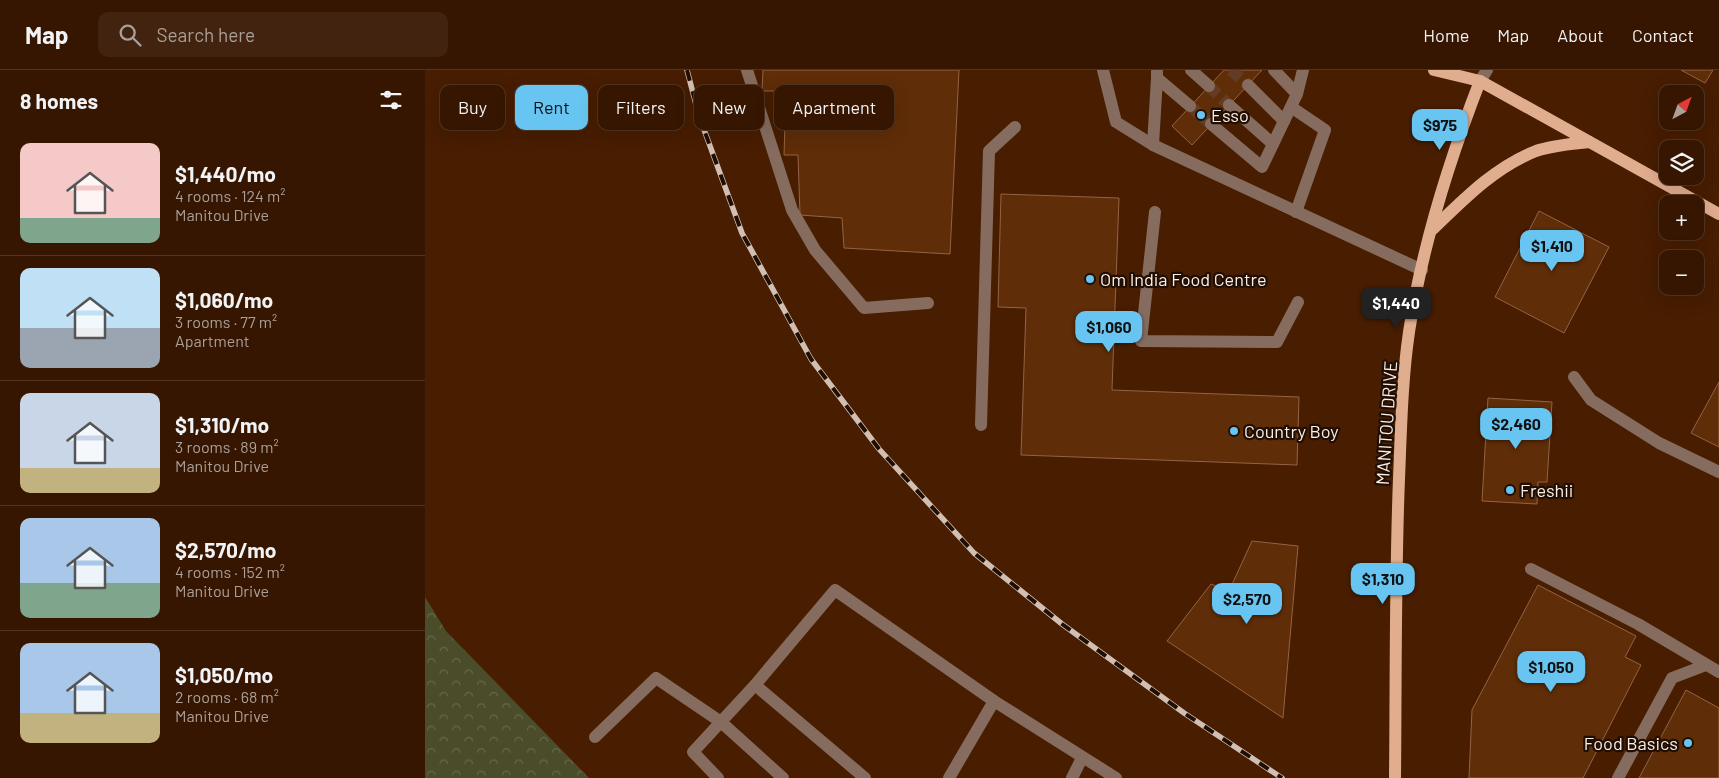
<!DOCTYPE html>
<meta charset="utf-8">
<style>
:root{--surface:#361600;--page:#41230f;--text:#f1f3f6;--muted:#aa9f99;--line:#503522;--accent:#68c4f0}
body{margin:0;font-family:Barlow,sans-serif;background:var(--page);color:var(--text);height:100vh;display:flex;flex-direction:column;font-size:19px;white-space:nowrap}
*{box-sizing:border-box;margin:0}
p{font-size:16px;color:var(--muted)}
.icon{flex:none;width:28px;height:28px;fill:none;stroke:currentColor;stroke-width:2;stroke-linecap:round;stroke-linejoin:round}
.map{position:relative;flex:1;overflow:hidden}
.sheet{display:flex;flex-direction:column;background:var(--surface);width:425px}
.sheet>*{flex:none}
.top-card{position:absolute;left:15px;top:15px;width:475px;height:45px;display:flex;gap:10px}
.needle{width:32px;rotate:41deg}
.controls{position:absolute;left:1234px;top:15px;display:grid;gap:10px}
.controls a{display:grid;place-items:center;width:45px;height:45px;border-radius:10px;background:var(--surface);box-shadow:0 5px 20px #0002,0 0 0 1px var(--line);font-size:25px}
.price{position:absolute;translate:-50% -42px;padding:0 11px;border-radius:10px;background:var(--accent);color:#111;font-size:16px;line-height:32px;filter:drop-shadow(0 1px 2px #0008)}
.price::after{content:'';position:absolute;left:50%;top:30px;width:15px;height:11px;margin-left:-8px;background:inherit;clip-path:polygon(0 0,100% 0,50% 100%)}
.price.current{background:#222;color:#fff}
ul{padding:0;list-style:none}
li{display:flex;align-items:center;gap:15px;height:125px;padding:0 20px}
li+li{border-top:1px solid var(--line)}
li span{display:grid;place-items:center;flex:none;width:140px;height:100px;border-radius:10px;color:#555}
li>.icon{margin-inline-start:auto}
span .icon{width:60px;height:60px;fill:#fffc;stroke-width:1}
li b{font-size:21px}
h2{display:flex;justify-content:space-between;align-items:center;height:60px;padding:0 20px;font-size:21px}
.tag{padding:0 18px;border-radius:10px;background:var(--surface);box-shadow:0 5px 20px #0002,0 0 0 1px var(--line);font-size:18px;line-height:45px}
.tag.current{background:var(--accent);color:#111}
header{display:flex;align-items:center;gap:30px;box-sizing:border-box;height:70px;padding:0 25px;background:var(--surface);border-bottom:1px solid var(--line)}
header strong{font-size:24px}
nav{display:flex;gap:28px;margin-inline-start:auto;font-size:18px}
.search{width:350px;height:45px;background:var(--page);display:flex;align-items:center;gap:12px;box-sizing:border-box;padding:0 18px;border-radius:10px;color:var(--muted);font-size:19px}
main{display:flex;flex:1;min-height:0}
.map>svg:first-child{display:block}
</style>
<header>
<strong>Map</strong>
<div class="search"><svg class="icon" aria-label="search" viewBox="0 0 24 24"><circle cx="10" cy="10" r="6"/><path d="M15 15l6 6"/></svg>Search here</div>
<nav><a>Home</a><a>Map</a><a>About</a><a>Contact</a></nav>
</header>
<main>
<section class="sheet">
<h2>8 homes<svg class="icon" aria-label="filters" viewBox="0 0 24 24"><path d="M4 7h16M4 17h16"/><circle cx="9" cy="7" r="2"/><circle cx="15" cy="17" r="2"/></svg></h2>
<ul>
<li><span style="background:linear-gradient(#f6c9c9 75%,#7fa58c 0)"><svg class="icon" aria-label="home" viewBox="0 0 24 24"><path d="M3 11l9-7 9 7M6 9v11h12V9"/></svg></span><div><b>$1,440/mo</b><p>4 rooms · 124 m²</p><p>Manitou Drive</p></div></li>
<li><span style="background:linear-gradient(#bfe0f5 60%,#9aa5b1 0)"><svg class="icon" aria-label="home" viewBox="0 0 24 24"><path d="M3 11l9-7 9 7M6 9v11h12V9"/></svg></span><div><b>$1,060/mo</b><p>3 rooms · 77 m²</p><p>Apartment</p></div></li>
<li><span style="background:linear-gradient(#c9d6e8 75%,#c2b280 0)"><svg class="icon" aria-label="home" viewBox="0 0 24 24"><path d="M3 11l9-7 9 7M6 9v11h12V9"/></svg></span><div><b>$1,310/mo</b><p>3 rooms · 89 m²</p><p>Manitou Drive</p></div></li>
<li><span style="background:linear-gradient(#a9c7e8 65%,#7fa58c 0)"><svg class="icon" aria-label="home" viewBox="0 0 24 24"><path d="M3 11l9-7 9 7M6 9v11h12V9"/></svg></span><div><b>$2,570/mo</b><p>4 rooms · 152 m²</p><p>Manitou Drive</p></div></li>
<li><span style="background:linear-gradient(#a9c7e8 70%,#c2b280 0)"><svg class="icon" aria-label="home" viewBox="0 0 24 24"><path d="M3 11l9-7 9 7M6 9v11h12V9"/></svg></span><div><b>$1,050/mo</b><p>2 rooms · 68 m²</p><p>Manitou Drive</p></div></li>
</ul>
</section>
<div class="map">
<svg width="1294" height="708" viewBox="0 0 1294 708">
<defs>
<pattern id="park-crowns" width="20" height="18" patternUnits="userSpaceOnUse" patternTransform="scale(1.25)"><rect width="20" height="18" fill="#4b4d2a"/><path d="M2 6a3 3 0 1 1 6 0M12 15a3 3 0 1 1 6 0" fill="none" stroke="#666749"/></pattern>
</defs>
<rect width="100%" height="100%" fill="#481d00"/>
<polygon fill="url(#park-crowns)" points="0,527 21,561 164,708 0,708"/>
<g fill="#5f2d08" stroke="#956345">
<polygon points="338,0 534,0 525,184 419,178 417,148 375,145 373,85 359,85 360,53 349,53 351,21 337,21"/>
<polygon points="799,0 837,0 767,75 747,56"/>
<polygon points="1256,0 1288,0 1280,13"/>
<polygon points="576,124 694,128 687,320 874,327 872,395 596,385 601,238 573,237"/>
<polygon points="1114,141 1184,177 1139,263 1070,227"/>
<polygon points="1294,312 1294,377 1266,363"/>
<polygon points="1063,328 1127,332 1122,412 1113,412 1112,434 1057,431"/>
<polygon points="827,471 873,476 858,648 742,571 786,514 804,521"/>
<polygon points="1113,515 1211,566 1200,587 1216,595 1158,708 1044,708 1047,640"/>
<polygon points="1261,620 1294,638 1294,708 1214,708"/>
</g>
<g fill="none" stroke-linecap="round" stroke-linejoin="round">
<g stroke="#633c23" stroke-width="12" stroke-dasharray="12 6" stroke-linecap="butt">
<polyline points="806,0 823,15"/>
<polyline points="784,16 804,35"/>
<polyline points="765,36 786,54"/>
</g>
<g stroke="#856c5e" stroke-width="12">
<polyline points="322,0 367,140 390,180 439,238 503,233"/>
<polyline points="678,0 691,52 728,75 997,200"/>
<polyline points="766,0 784,16"/>
<polyline points="732,2 732,8 765,36"/>
<polyline points="1055,11 1062,0"/>
<polyline points="823,15 859,51"/>
<polyline points="872,24 878,0"/>
<polyline points="804,35 848,74"/>
<polyline points="866,37 900,60 871,142"/>
<polyline points="786,54 837,97 872,24 849,0"/>
<polyline points="728,75 732,8"/>
<polyline points="730,142 716,271 852,272 873,232"/>
<polyline points="1149,307 1166,330 1234,373 1294,402"/>
<polyline points="556,355 564,81 590,57"/>
<polyline points="1106,499 1213,554 1294,602"/>
<polyline points="330,615 440,708"/>
<polyline points="170,667 231,608 296,652 358,708"/>
<polyline points="293,708 268,682 330,615 410,520 569,631"/>
<polyline points="524,708 569,631 691,708"/>
<polyline points="647,708 657,688"/>
<polyline points="1193,708 1247,608 1281,595"/>
</g>
<g stroke="#e0ad8f" stroke-width="12">
<polyline points="1009,0 1055,11 1294,144"/>
<path d="M 1008,159 C 1039,129 1070,97 1111,81 C 1128,75 1146,74 1164,72"/>
<path d="M 970,708 C 971,608 970,509 974,409 C 976,360 977,310 984,262 C 997,176 1024,91 1055,11"/>
</g>
<g stroke="#d2bfb3" stroke-width="5.5">
<polyline id="rail" points="262,0 274,46 317,163 386,289 454,379 549,483 637,554 759,643 857,708"/>
</g>
<use href="#rail" stroke="#210e03" stroke-width="4" stroke-dasharray="11" stroke-linecap="butt"/>
</g>
<g fill="#68c4f0" stroke="#210e03" stroke-width="2">
<circle cx="776" cy="45" r="5"/>
<circle cx="665" cy="209" r="5"/>
<circle cx="809" cy="361" r="5"/>
<circle cx="1085" cy="420" r="5"/>
<circle cx="1263" cy="673" r="5"/>
</g>
<g text-anchor="middle" dominant-baseline="central" stroke-width="4.5" stroke-linejoin="round" paint-order="stroke">
<g font-size="18" fill="#fbefe8" stroke="#210e03" text-anchor="start">
<text x="786" y="45">Esso</text>
<text x="675" y="209">Om India Food Centre</text>
<text x="819" y="361">Country Boy</text>
<text x="1095" y="420">Freshii</text>
<text x="1253" y="673" text-anchor="end">Food Basics</text>
</g>
<g font-size="18" fill="#fbefe8" stroke="#210e03">
<text transform="translate(961 353) rotate(-86)">MANITOU DRIVE</text>
</g>
</g>
</svg>
<div class="controls">
<a><svg class="needle" viewBox="-14 -14 28 28"><path d="M0-13l5 13h-10z" fill="#e53935"/><path d="M0 13l5-13h-10z" fill="#aa9f99"/></svg></a>
<a><svg class="icon" aria-label="layers" viewBox="0 0 24 24"><path d="M12 4l9 5-9 5-9-5zM3 14l9 5 9-5"/></svg></a>
<a>+</a>
<a>−</a>
</div>
<b class="price" style="left:1015px;top:81px">$975</b>
<b class="price" style="left:1127px;top:202px">$1,410</b>
<b class="price current" style="left:971px;top:259px">$1,440</b>
<b class="price" style="left:684px;top:283px">$1,060</b>
<b class="price" style="left:1091px;top:380px">$2,460</b>
<b class="price" style="left:958px;top:535px">$1,310</b>
<b class="price" style="left:822px;top:555px">$2,570</b>
<b class="price" style="left:1126px;top:623px">$1,050</b>
<div class="top-card">
<a class="tag">Buy</a>
<a class="tag current">Rent</a>
<a class="tag">Filters</a>
<a class="tag">New</a>
<a class="tag">Apartment</a>
</div>
</div>
</main>
